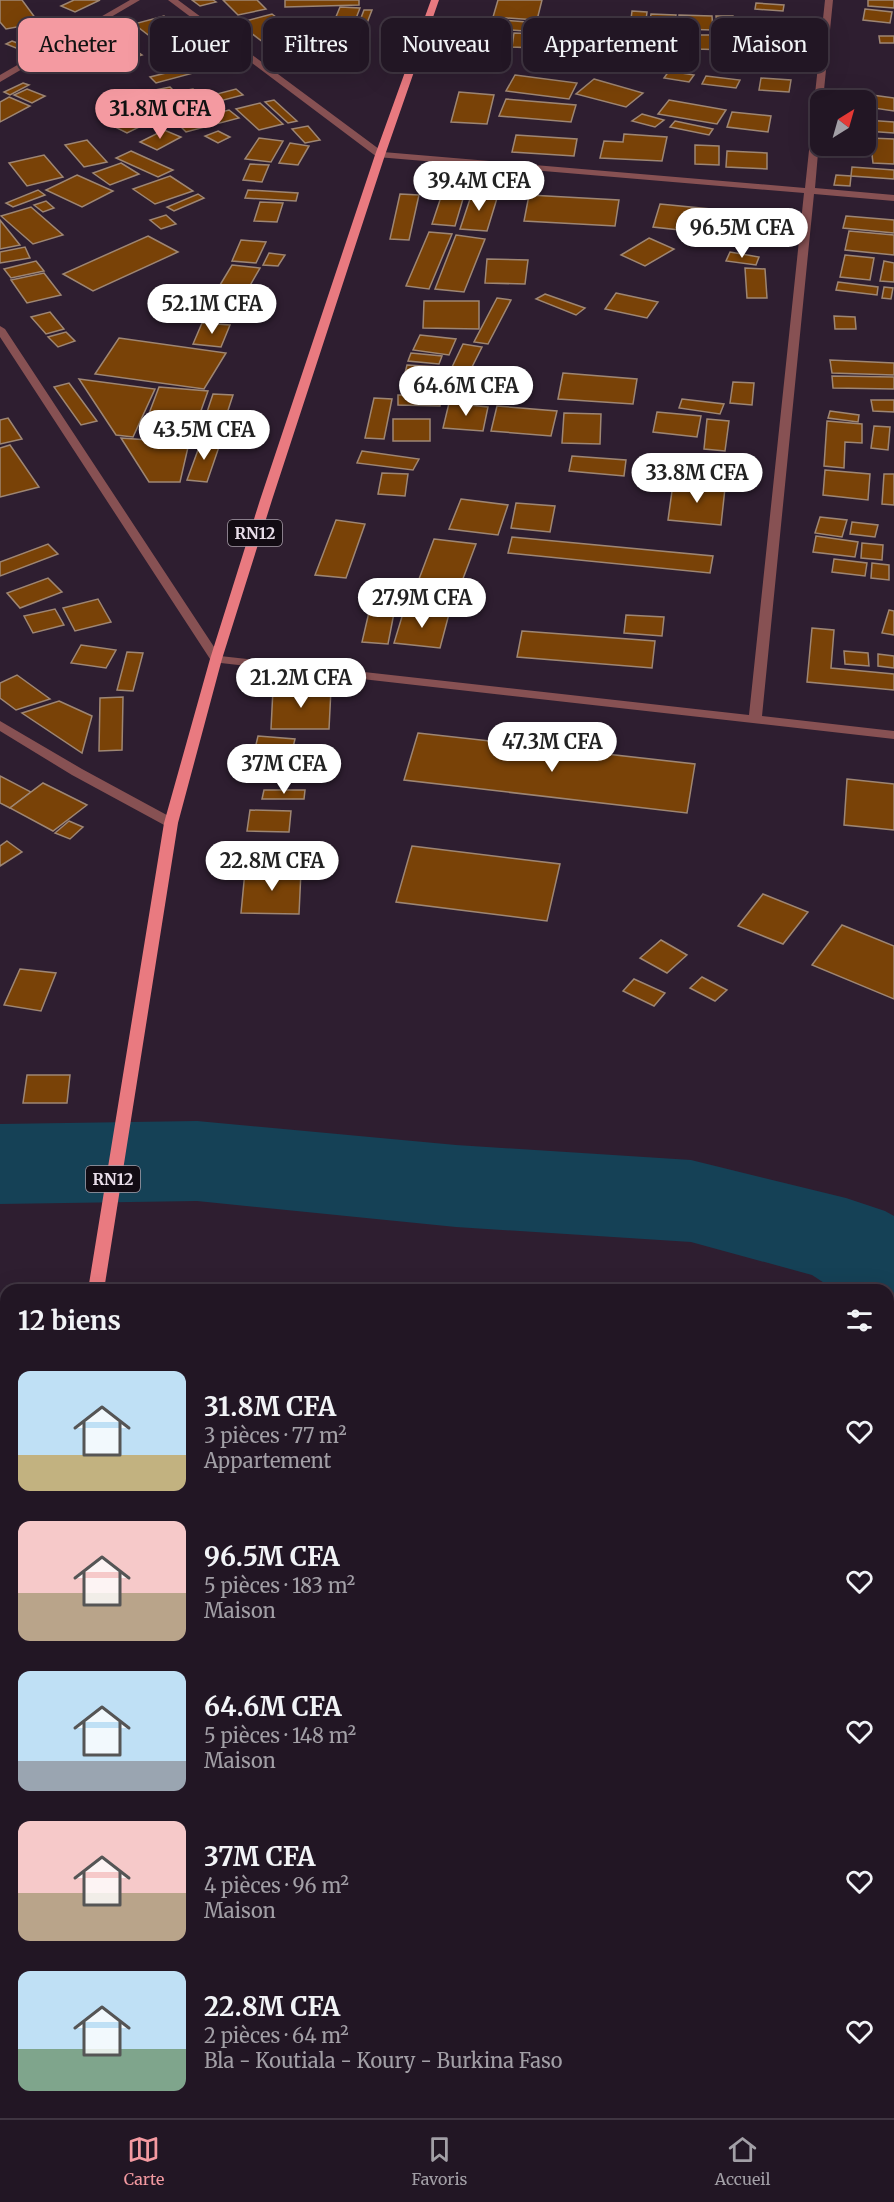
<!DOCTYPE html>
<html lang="fr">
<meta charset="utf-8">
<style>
:root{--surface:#221624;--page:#2e2331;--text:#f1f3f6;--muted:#a29fa6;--line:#3f3541;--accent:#f49aa1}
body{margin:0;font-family:Merriweather,serif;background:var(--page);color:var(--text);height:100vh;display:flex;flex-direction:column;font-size:22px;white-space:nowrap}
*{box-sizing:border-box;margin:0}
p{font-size:20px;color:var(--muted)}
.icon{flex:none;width:33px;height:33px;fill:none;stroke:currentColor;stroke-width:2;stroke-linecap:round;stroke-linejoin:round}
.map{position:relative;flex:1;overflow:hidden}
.panel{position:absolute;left:0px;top:1284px;width:894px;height:834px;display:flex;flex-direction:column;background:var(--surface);border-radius:18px 18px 0 0;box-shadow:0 6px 24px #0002,0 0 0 2px var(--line)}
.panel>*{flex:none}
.hud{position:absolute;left:18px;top:18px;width:858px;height:54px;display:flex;gap:12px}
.needle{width:39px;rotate:37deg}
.tools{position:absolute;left:810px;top:90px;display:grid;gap:12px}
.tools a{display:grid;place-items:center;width:66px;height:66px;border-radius:12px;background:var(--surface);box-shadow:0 6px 24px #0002,0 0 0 2px var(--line);font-size:30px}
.price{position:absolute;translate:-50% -51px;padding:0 14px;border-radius:21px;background:#fff;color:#222;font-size:20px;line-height:39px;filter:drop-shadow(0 2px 3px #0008)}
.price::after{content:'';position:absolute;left:50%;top:36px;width:18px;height:14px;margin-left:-9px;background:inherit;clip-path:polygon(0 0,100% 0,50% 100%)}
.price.active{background:var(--accent);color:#111}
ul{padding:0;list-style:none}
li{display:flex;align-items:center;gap:18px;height:150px;padding:0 18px}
li span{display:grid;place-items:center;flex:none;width:168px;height:120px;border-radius:12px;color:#555}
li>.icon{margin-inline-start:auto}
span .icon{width:72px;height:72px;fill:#fffc;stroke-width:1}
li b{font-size:26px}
h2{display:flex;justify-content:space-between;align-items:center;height:72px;padding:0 18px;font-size:26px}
.chip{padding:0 21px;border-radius:12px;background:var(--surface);box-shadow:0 6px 24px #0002,0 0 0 2px var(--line);font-size:21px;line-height:54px}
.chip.active{background:var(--accent);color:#111}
.menu{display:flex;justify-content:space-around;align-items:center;height:84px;border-top:2px solid var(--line);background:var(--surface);font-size:16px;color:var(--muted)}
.menu a{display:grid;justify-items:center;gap:3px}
.menu .active{color:var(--accent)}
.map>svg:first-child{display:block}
</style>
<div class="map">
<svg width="894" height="2118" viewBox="0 0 894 2118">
<rect width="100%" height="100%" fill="#2e1e30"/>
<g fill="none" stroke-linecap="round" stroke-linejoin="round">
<polygon fill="#154156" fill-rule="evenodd" points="197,1121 456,1145 691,1160 846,1198 885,1211 894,1216 894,1315 888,1314 888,1290 835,1290 812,1275 691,1242 456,1227 197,1201 0,1204 0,1124"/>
</g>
<g fill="#794207" stroke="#9e8673" stroke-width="1.5">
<polygon points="0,0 22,0 39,23 6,29 0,22"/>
<polygon points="74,0 100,0 75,12 61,6"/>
<polygon points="192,0 213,0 216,2 200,6"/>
<polygon points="223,0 257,0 266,9 238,15"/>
<polygon points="285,0 359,0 359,5 285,7"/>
<polygon points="498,0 542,0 537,20 493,17"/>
<polygon points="868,0 894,0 894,8 868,6"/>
<polygon points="756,3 784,5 783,11 755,9"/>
<polygon points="340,7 360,8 347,42 326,41"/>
<polygon points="865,9 892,12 890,23 863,20"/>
<polygon points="364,10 372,10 359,44 351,44"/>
<polygon points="632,11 647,12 645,28 630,27"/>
<polygon points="272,14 307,40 272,49 238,23"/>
<polygon points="651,14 676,15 674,29 649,27"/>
<polygon points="679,15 712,16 713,30 679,29"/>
<polygon points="164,16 186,33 156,41 134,24"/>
<polygon points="716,16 733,16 736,31 718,31"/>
<polygon points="501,20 553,24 551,33 498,29"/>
<polygon points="51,23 64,27 42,39 30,34"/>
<polygon points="593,26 624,28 621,45 589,42"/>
<polygon points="746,26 775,29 773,35 744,32"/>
<polygon points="631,29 641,29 637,45 627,44"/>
<polygon points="645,30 688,32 687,45 644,43"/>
<polygon points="102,32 113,36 87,49 76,44"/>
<polygon points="514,33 536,34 534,48 512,47"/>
<polygon points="694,35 729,35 730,50 695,49"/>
<polygon points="735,35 785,38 784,55 734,52"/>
<polygon points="879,36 894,36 894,43 880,43"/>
<polygon points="181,37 200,56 180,61 161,41"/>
<polygon points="12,41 28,47 21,50 6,44"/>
<polygon points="320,41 346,45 338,55 312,51"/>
<polygon points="123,42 142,55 115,63 97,49"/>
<polygon points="586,48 611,49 610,62 585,61"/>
<polygon points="304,51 313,59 302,62 292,54"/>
<polygon points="342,55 358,57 352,69 336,68"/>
<polygon points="206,63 212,68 156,83 150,77"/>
<polygon points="669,71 694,75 689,82 664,78"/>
<polygon points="515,75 577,83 569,99 506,91"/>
<polygon points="706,76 740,80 736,88 702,84"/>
<polygon points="761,78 791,80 789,92 759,90"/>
<polygon points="594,79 643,93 626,107 576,94"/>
<polygon points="23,83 29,85 10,95 4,92"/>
<polygon points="170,87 199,116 174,122 145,92"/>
<polygon points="27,89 45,96 32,103 14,95"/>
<polygon points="193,89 208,103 197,106 182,91"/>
<polygon points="236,89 243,95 216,102 209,96"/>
<polygon points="459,92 494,95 487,124 451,122"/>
<polygon points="872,95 894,98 894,111 867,107"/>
<polygon points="9,97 30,106 0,122 0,102"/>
<polygon points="506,99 576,105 571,122 499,116"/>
<polygon points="274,100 297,121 288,123 265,102"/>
<polygon points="669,100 726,110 717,124 658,114"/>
<polygon points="260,103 283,124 259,130 236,109"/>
<polygon points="146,109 162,116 127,133 111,125"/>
<polygon points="229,110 239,118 186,132 177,123"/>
<polygon points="732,112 771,116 768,132 727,127"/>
<polygon points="642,114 664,120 655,127 632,121"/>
<polygon points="866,120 894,122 894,133 866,131"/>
<polygon points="675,121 713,129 709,135 670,127"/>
<polygon points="308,126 320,140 305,143 292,129"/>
<polygon points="164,130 181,137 157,150 140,142"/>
<polygon points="218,131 230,137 218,143 205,136"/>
<polygon points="624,134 667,137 662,161 600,158 604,141 623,142"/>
<polygon points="516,135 577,139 574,156 512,152"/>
<polygon points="259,138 283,141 271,162 245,159"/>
<polygon points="870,138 894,139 894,164 873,163"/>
<polygon points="87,140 107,162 84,167 65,145"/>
<polygon points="290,143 309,146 298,165 279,163"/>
<polygon points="695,145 719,146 719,165 695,164"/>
<polygon points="131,151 173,170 158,177 116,158"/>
<polygon points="727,151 767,153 767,169 726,167"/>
<polygon points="44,155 63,177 27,186 9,163"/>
<polygon points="121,163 139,174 110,185 93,173"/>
<polygon points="250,164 269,165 262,182 243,180"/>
<polygon points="852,167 894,170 894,179 851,176"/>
<polygon points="77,175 113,191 82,207 46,190"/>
<polygon points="836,175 851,176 850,186 834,185"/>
<polygon points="170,176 193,191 155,204 133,189"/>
<polygon points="38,190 45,195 13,207 6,203"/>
<polygon points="248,190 298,193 296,201 245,198"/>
<polygon points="443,191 465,192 455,226 432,224"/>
<polygon points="472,193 498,195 487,231 460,229"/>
<polygon points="198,194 204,198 174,211 167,207"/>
<polygon points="400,194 419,195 409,240 390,239"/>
<polygon points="529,195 619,200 615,226 524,221"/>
<polygon points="46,201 54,208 43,212 34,205"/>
<polygon points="260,202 283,203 277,222 254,221"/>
<polygon points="660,204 731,211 725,235 653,227"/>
<polygon points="31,207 63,235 33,244 1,216"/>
<polygon points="739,211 759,212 754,245 734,244"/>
<polygon points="166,215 176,224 161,229 150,220"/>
<polygon points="846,216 894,220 894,233 843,228"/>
<polygon points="0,220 20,245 0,249"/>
<polygon points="849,231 894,235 894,255 845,250"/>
<polygon points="429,232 452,234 429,289 406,286"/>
<polygon points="456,235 485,239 464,292 435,289"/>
<polygon points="148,236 178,252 93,291 63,274"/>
<polygon points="649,238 674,249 645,266 621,255"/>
<polygon points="241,240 266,242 256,263 232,261"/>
<polygon points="25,247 30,258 0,263 0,252"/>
<polygon points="730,252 759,257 756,265 726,261"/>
<polygon points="269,253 285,255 278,266 263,265"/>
<polygon points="845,255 874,258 870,280 840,277"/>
<polygon points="487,259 528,260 525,284 485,283"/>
<polygon points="36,261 44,271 11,278 4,269"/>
<polygon points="884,261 894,263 894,282 880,281"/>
<polygon points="232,265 260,268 248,289 220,285"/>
<polygon points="745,268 765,269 767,298 747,298"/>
<polygon points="44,273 61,295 27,303 11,280"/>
<polygon points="838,282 878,287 877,295 836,290"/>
<polygon points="884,287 893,288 891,299 882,298"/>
<polygon points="211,293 245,296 234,321 200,318"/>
<polygon points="616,293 658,302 647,318 605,309"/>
<polygon points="545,294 585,308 576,315 536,299"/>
<polygon points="497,298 511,300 488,344 474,342"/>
<polygon points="424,301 479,301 479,329 423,328"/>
<polygon points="50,312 64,329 46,334 31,317"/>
<polygon points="834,316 855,317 856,329 835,329"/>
<polygon points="202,323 230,325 221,347 193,344"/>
<polygon points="66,332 75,341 58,347 48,337"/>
<polygon points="420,335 456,339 449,355 413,350"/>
<polygon points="119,338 226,353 204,389 95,374"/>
<polygon points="463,344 482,347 471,369 452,367"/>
<polygon points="411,353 442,356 439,364 408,361"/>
<polygon points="830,360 894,363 894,375 832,373"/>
<polygon points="407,365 439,367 437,375 405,373"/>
<polygon points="563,373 637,379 633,404 558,399"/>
<polygon points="832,376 894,377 894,389 833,388"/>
<polygon points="421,377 460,381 456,395 416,392"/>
<polygon points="79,379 155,389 133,437 116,435"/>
<polygon points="733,382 754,383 752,405 730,403"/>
<polygon points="69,383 97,421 81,425 54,387"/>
<polygon points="159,387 208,391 192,436 142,432"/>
<polygon points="213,394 233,395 220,435 200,433"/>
<polygon points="398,395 441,395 440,406 398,405"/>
<polygon points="374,398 392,399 384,439 365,438"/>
<polygon points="682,399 724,404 720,414 679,408"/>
<polygon points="871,400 894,400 894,412 873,411"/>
<polygon points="449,403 488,407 483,431 443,428"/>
<polygon points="497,406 557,411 551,436 491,431"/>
<polygon points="830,411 859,415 858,422 828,418"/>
<polygon points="657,412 701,416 697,437 653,432"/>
<polygon points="564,413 601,414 600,444 562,443"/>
<polygon points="8,418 22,439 0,444 0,420"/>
<rect x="393" y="419" width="37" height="22"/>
<polygon points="707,419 729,421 725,451 704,449"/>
<polygon points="827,421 862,424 862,443 845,442 844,468 824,466"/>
<polygon points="874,426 890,427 888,450 871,448"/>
<polygon points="121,438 189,443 180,482 149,482"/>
<polygon points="202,439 221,441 207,482 187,480"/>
<polygon points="10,445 39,487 0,497 0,448"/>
<polygon points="362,451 419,459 413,470 357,463"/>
<polygon points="572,456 626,460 624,476 569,471"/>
<polygon points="825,470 870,474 868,500 823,495"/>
<polygon points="382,473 408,474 405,496 378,494"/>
<polygon points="884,474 894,474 894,505 882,504"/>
<polygon points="673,484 725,488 721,525 668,520"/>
<polygon points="461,499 508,505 498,535 449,529"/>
<polygon points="516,503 555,506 550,532 511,528"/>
<polygon points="820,517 847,520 842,537 815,533"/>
<polygon points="336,520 365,524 346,578 315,575"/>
<polygon points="852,522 878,525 875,537 850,534"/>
<polygon points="816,536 858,542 855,557 813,552"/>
<polygon points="512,537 713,556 710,573 508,553"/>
<polygon points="434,539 476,544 461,584 419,579"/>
<polygon points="862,543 883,545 882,560 861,558"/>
<polygon points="48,544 58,554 0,576 0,562"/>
<polygon points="834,559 867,563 865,576 832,572"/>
<polygon points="872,563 889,565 889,580 871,578"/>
<polygon points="48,578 62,592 20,608 7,593"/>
<polygon points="98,599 111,622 75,631 63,608"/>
<polygon points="55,609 64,625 33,633 24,616"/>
<polygon points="404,610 449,614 440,648 394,643"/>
<polygon points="889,610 894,611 894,635 882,633"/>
<polygon points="369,612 394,613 388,644 362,642"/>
<polygon points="626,615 664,617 662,636 624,633"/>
<polygon points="812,628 834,630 831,668 894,674 894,690 807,682"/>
<polygon points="522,631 655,641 652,668 517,657"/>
<polygon points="81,645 116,650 106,668 71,663"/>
<polygon points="844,651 868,653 869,666 845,664"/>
<polygon points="127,652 143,653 133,691 117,690"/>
<polygon points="878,654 894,656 894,668 878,666"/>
<polygon points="17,675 50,699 16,710 0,698 0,683"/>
<polygon points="273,689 331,689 329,729 271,729"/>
<polygon points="123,697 122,750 99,751 100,698"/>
<polygon points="59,701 92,716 82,753 22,713"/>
<polygon points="418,733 695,764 687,813 404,780"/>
<polygon points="258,736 295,739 291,756 254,753"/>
<polygon points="0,776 31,792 10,808 0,803"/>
<polygon points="847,779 894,784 894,830 844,825"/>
<polygon points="43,783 87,805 53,831 10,808"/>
<polygon points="264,790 305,790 304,799 262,799"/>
<polygon points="250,810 291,811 289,832 247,831"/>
<polygon points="69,821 83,827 70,839 55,833"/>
<polygon points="7,841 22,852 0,866 0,846"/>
<polygon points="412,846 560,864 547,921 396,902"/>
<polygon points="245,871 301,871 299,914 241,913"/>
<polygon points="763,894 808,912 783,944 738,926"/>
<polygon points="842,925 894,946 894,999 812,965"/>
<polygon points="661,940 687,955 667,973 640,958"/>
<polygon points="20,969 56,973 41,1011 4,1005"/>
<polygon points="702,977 727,990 715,1001 690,988"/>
<polygon points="634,979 665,993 654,1006 623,991"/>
<polygon points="27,1075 70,1075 67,1103 23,1103"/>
<polygon points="693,2112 859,2112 858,2118 718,2118"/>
</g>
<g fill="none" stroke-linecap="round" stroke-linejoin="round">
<g fill="#875153" fill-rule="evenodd">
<polygon points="130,0 140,0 0,82 0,75"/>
<polygon points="168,0 178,0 383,152 805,188 825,0 833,0 823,100 820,100 820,130 815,188 894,195 894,201 814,194 762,716 894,731 894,739 212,662 0,337 0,326 5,329 220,656 749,715 804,193 377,157"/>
<polygon points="0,721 82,769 176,820 178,823 176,826 166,826 72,775 0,731"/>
</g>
<g fill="#e97a80" fill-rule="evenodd">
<polygon points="431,0 439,0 385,155 272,500 222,659 178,823 104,1290 88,1290 164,823 210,659 260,500 375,155"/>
<polygon points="6,1966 6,2030 0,2032 0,1969"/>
</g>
</g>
<g text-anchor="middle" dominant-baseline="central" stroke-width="4.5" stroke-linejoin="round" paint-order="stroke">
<g fill="#120b13" stroke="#a89ea9" stroke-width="1.5">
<rect x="228" y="520" width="54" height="26" rx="4.5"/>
<rect x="86" y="1166" width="54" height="26" rx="4.5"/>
</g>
<g font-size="16" font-weight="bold" fill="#e8dde9">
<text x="255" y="533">RN12</text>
<text x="113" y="1179">RN12</text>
</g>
</g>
</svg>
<div class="tools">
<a><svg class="needle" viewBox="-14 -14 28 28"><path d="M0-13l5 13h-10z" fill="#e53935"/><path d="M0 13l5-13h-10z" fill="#a29fa6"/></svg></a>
</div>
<b class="price active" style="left:160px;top:140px">31.8M CFA</b>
<b class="price" style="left:479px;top:212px">39.4M CFA</b>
<b class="price" style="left:742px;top:259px">96.5M CFA</b>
<b class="price" style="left:212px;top:335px">52.1M CFA</b>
<b class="price" style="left:466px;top:417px">64.6M CFA</b>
<b class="price" style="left:204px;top:461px">43.5M CFA</b>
<b class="price" style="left:697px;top:504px">33.8M CFA</b>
<b class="price" style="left:422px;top:629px">27.9M CFA</b>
<b class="price" style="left:301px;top:709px">21.2M CFA</b>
<b class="price" style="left:552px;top:773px">47.3M CFA</b>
<b class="price" style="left:284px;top:795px">37M CFA</b>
<b class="price" style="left:272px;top:892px">22.8M CFA</b>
<div class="hud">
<a class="chip active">Acheter</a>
<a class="chip">Louer</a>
<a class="chip">Filtres</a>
<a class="chip">Nouveau</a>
<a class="chip">Appartement</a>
<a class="chip">Maison</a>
</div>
<section class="panel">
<h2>12 biens<svg class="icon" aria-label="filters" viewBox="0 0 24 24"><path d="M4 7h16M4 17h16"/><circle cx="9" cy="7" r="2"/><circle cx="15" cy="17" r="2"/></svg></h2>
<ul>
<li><span style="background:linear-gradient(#bfe0f5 70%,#c2b280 0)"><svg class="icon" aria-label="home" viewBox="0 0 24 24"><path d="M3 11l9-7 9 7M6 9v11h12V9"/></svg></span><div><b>31.8M CFA</b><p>3 pièces · 77 m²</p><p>Appartement</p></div><svg class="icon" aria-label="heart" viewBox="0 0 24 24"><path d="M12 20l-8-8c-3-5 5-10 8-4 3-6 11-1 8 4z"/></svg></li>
<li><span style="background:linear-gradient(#f6c9c9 60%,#b9a48a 0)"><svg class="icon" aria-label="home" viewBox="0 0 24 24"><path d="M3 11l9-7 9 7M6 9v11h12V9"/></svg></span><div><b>96.5M CFA</b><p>5 pièces · 183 m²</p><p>Maison</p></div><svg class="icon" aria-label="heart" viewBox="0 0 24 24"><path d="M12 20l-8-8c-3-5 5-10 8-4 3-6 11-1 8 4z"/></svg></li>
<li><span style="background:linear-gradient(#bfe0f5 75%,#9aa5b1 0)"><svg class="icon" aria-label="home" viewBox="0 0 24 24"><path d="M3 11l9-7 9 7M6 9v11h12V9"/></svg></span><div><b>64.6M CFA</b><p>5 pièces · 148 m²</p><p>Maison</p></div><svg class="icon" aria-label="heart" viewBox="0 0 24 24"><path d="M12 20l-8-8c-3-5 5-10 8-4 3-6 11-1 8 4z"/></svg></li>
<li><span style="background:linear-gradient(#f6c9c9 60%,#b9a48a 0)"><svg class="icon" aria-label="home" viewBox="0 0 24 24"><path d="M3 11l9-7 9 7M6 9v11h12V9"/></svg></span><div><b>37M CFA</b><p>4 pièces · 96 m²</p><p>Maison</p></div><svg class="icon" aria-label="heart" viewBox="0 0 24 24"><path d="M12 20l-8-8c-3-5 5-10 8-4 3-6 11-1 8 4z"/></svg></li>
<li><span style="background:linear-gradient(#bfe0f5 65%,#7fa58c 0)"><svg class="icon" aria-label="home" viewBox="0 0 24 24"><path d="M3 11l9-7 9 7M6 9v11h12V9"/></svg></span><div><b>22.8M CFA</b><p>2 pièces · 64 m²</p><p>Bla - Koutiala - Koury - Burkina Faso</p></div><svg class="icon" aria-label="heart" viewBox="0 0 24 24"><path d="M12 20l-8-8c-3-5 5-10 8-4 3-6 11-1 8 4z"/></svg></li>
</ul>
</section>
</div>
<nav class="menu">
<a class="active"><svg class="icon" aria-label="map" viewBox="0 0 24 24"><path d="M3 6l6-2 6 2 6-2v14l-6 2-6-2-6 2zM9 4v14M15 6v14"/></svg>Carte</a>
<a><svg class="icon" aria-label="saved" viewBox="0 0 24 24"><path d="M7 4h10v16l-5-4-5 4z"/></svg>Favoris</a>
<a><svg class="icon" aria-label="home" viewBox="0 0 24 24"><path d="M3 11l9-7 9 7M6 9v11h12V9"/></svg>Accueil</a>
</nav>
